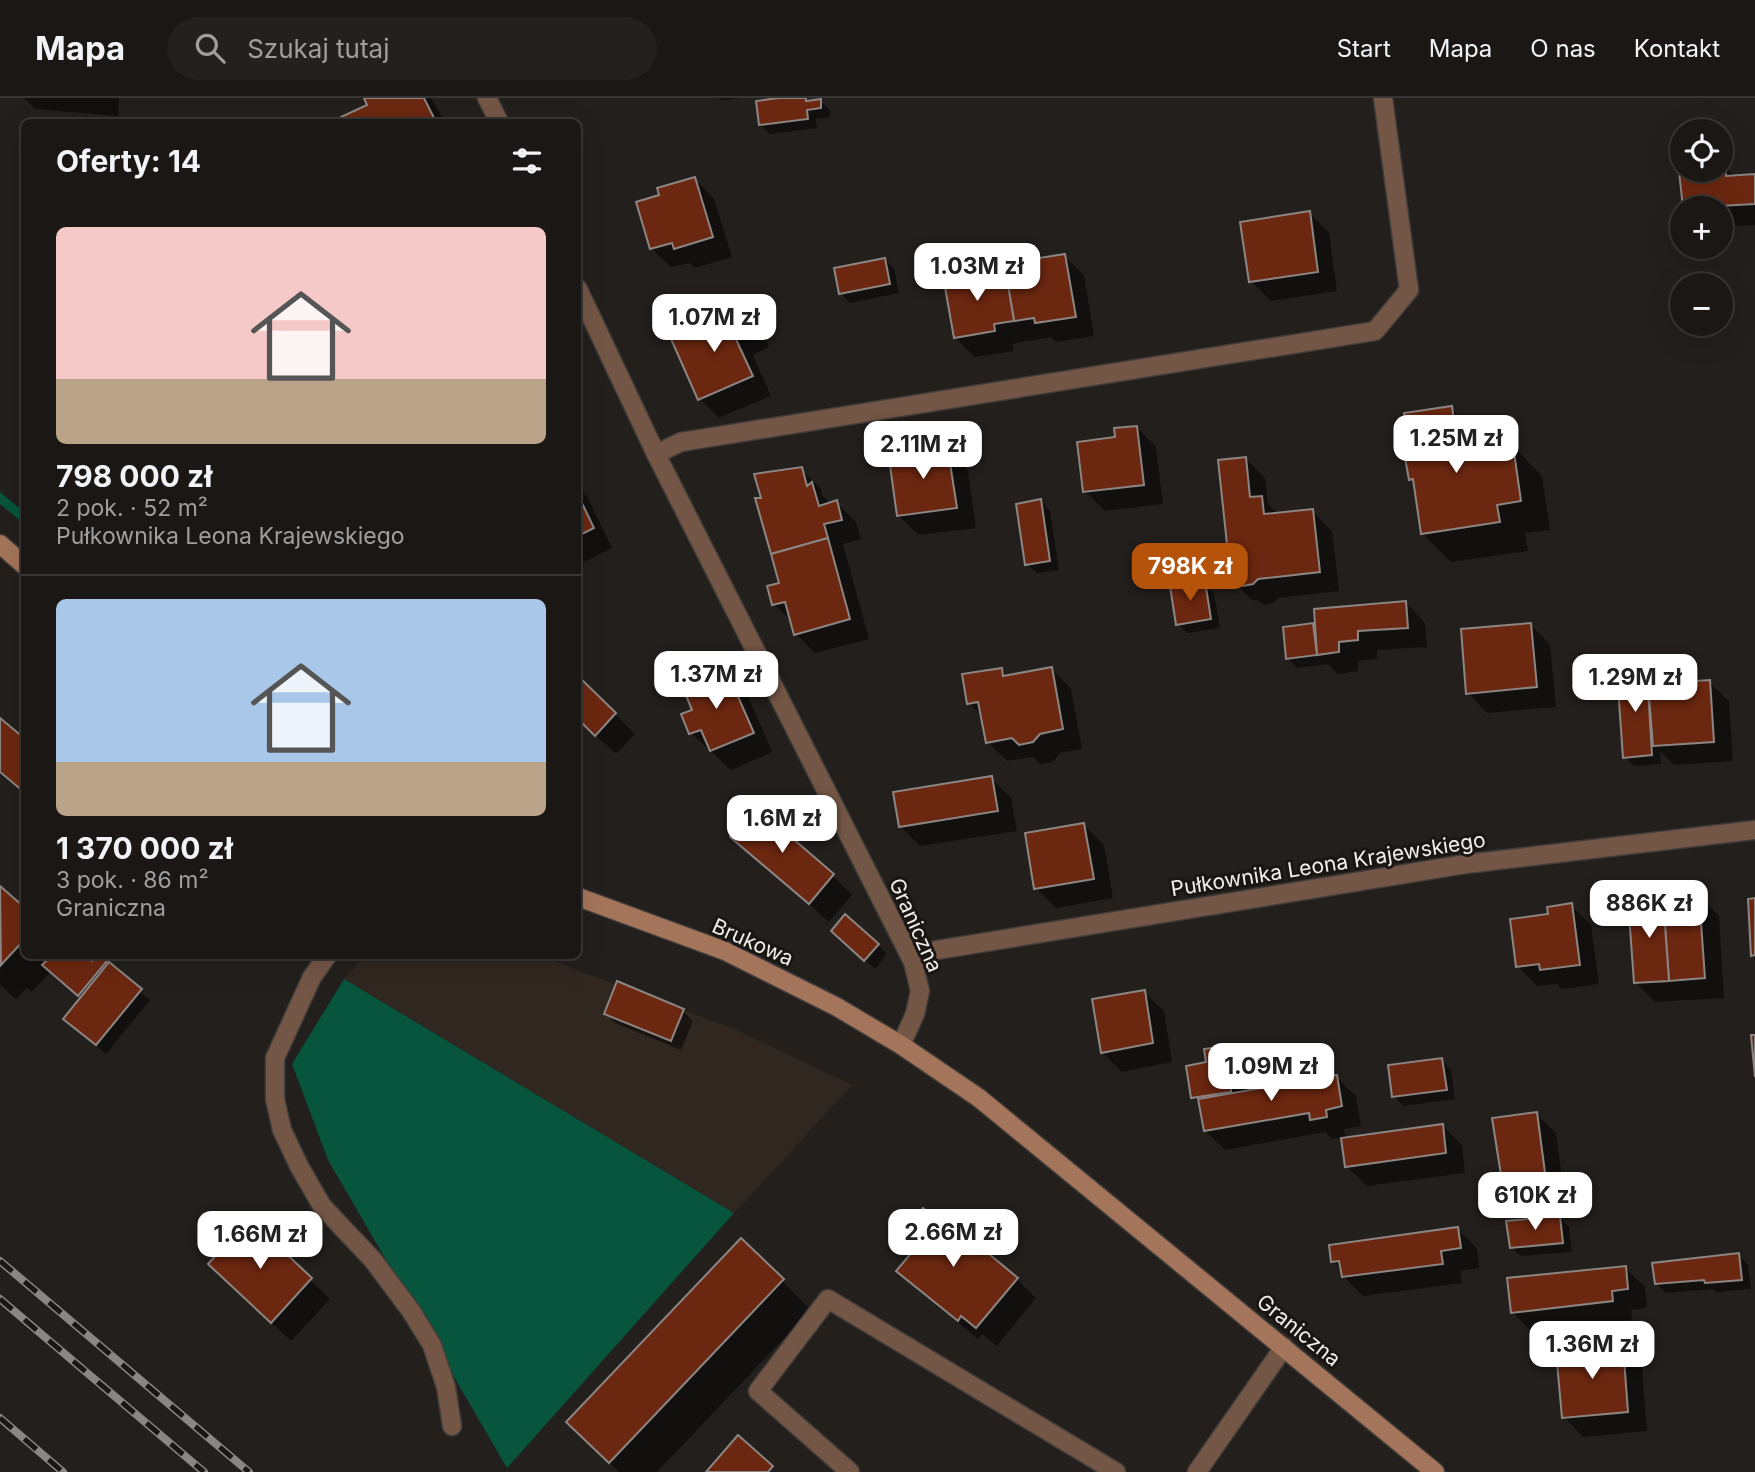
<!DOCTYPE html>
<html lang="pl">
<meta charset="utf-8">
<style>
:root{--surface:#1a1715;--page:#23201e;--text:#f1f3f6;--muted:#9f9fa0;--line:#383634;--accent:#b45309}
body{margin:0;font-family:Inter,sans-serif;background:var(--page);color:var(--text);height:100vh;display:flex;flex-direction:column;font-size:26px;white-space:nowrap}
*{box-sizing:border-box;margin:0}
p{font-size:23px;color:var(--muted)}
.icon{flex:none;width:38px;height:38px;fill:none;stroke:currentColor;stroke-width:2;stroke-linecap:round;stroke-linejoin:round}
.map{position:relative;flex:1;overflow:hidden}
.drawer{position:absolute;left:21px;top:21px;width:560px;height:840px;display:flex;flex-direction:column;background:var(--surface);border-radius:10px;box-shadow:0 7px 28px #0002,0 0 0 2px var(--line)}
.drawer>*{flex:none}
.tools{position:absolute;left:1670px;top:21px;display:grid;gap:14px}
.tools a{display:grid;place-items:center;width:63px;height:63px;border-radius:50%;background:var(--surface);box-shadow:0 7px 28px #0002,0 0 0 2px var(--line);font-size:35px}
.price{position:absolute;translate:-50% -60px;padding:0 16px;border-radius:14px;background:#fff;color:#222;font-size:23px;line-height:46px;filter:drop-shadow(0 2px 4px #0008)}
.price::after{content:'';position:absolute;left:50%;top:42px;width:21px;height:16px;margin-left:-10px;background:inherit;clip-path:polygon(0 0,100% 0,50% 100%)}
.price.selected{background:var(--accent);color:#fff}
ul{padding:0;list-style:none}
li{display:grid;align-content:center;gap:14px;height:371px;padding:0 35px}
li+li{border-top:2px solid var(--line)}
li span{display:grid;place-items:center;height:217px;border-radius:10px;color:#555}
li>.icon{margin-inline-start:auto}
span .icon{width:126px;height:126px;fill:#fffc;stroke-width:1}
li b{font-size:30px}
h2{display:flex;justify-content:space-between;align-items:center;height:84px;padding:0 35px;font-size:30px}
header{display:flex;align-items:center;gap:42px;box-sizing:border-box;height:98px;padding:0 35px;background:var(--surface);border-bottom:2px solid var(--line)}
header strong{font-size:33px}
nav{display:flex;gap:38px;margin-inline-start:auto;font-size:24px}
.search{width:490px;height:63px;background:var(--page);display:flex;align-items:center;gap:18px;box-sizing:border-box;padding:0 24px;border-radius:38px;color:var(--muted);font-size:26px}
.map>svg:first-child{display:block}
</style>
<header>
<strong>Mapa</strong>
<div class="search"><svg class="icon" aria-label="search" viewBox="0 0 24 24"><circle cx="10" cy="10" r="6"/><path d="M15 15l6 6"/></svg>Szukaj tutaj</div>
<nav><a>Start</a><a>Mapa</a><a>O nas</a><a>Kontakt</a></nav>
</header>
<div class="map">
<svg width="1755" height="1374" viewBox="0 0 1755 1374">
<rect width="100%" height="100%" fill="#231f1c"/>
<polygon fill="#312721" points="365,858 540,858 739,933 852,987 734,1115 344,881"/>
<g fill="#06553c">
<polygon points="0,394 24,414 24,426 0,406"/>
<polygon points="344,881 734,1115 507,1370 328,1062 292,966"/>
</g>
<g fill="#0007">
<polygon points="24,0 119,0 118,18 35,11"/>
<polygon points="366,0 431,0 445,24 346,24 344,20 370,7"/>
<polygon points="718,0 742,0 721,2"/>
<polygon points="792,0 806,0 810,4 820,3 830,12 830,19 816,21 817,30 770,36 760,27"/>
<polygon points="1679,57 1682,72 1720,72 1720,63 1735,79 1755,78 1755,127 1720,129 1720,110 1684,110"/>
<polygon points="695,81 714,101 732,159 695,170 690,165 671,169 651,150 662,99"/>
<polygon points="1309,115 1329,135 1337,193 1271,203 1251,183"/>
<polygon points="1064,158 1084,177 1094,238 1056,244 1051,239 1012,246 1014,253 975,259 955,240 982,173 994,185 1031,179"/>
<polygon points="885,161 894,171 899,195 850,205 841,195"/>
<polygon points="742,212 762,232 769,249 753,257 771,298 719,320 700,301"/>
<polygon points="1451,310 1480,339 1482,353 1513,348 1542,378 1550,432 1525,435 1528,453 1451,464 1422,435 1415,386 1410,381 1411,355"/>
<polygon points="1137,329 1156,349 1163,406 1105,413 1085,393 1117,340"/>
<polygon points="927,345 937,355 948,354 968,373 976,430 918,437 898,417 916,358"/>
<polygon points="1245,360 1265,380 1268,406 1278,416 1312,413 1332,433 1339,493 1278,500 1273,505 1264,507 1257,502 1253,503 1233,483"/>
<polygon points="801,371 821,391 822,397 831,406 836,404 856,424 861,441 843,446 869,541 815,555 796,536 792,524 774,506 782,486 763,401"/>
<polygon points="578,389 587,398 612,450 578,467"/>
<polygon points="1041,403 1050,413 1059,472 1037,475 1027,466"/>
<polygon points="1205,485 1214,495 1220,530 1187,535 1178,526"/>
<polygon points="1406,505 1425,525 1427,549 1377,552 1377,561 1358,563 1358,573 1338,576 1328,566 1297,570 1288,560 1312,527 1317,532"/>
<polygon points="1531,527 1550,546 1556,609 1487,615 1468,595"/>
<polygon points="1052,571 1071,591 1082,651 1060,655 1053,664 1040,666 1033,659 1007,663 987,644 983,619 969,605 1001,572 1008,579"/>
<polygon points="726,573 746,593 772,654 731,672 691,635 683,617 694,613"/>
<polygon points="1646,575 1656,587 1709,584 1729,603 1733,663 1674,667 1660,653 1661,666 1634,668 1625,659"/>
<polygon points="578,580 635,636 616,656 578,621"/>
<polygon points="0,622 24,643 24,696 0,676"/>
<polygon points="991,680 1011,700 1017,733 920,748 900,728"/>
<polygon points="1084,727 1104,747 1113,800 1056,810 1036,790"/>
<polygon points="732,738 833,778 852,797 829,824"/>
<polygon points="0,791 24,811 24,858 83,858 92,866 98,858 150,902 106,956 75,930 82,900 51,874 31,894 27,890 16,901 0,887"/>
<polygon points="1699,799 1719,818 1724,900 1655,904 1636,885"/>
<polygon points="1571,807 1591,827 1599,886 1562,891 1557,886 1537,888 1518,869 1549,817"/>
<polygon points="843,842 878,847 887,856 875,871"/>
<polygon points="618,886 683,913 693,923 681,952 615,925 606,915"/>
<polygon points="1144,894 1164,913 1172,964 1122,974 1102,954"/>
<polygon points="1217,951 1229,963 1259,957 1279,977 1281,988 1336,979 1356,998 1361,1028 1344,1031 1346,1041 1442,1027 1462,1047 1465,1075 1367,1088 1347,1069 1343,1039 1332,1041 1325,1034 1225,1052 1205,1033 1201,1007 1193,999"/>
<polygon points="1442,962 1451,972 1455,1001 1403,1008 1394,998"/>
<polygon points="1536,1016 1556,1035 1566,1109 1526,1115 1506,1095"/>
<polygon points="1560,1120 1569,1129 1572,1154 1521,1158 1511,1149"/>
<polygon points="1457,1131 1477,1150 1479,1170 1460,1173 1462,1185 1363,1198 1343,1178 1343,1173 1333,1163"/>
<polygon points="901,1140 1017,1181 1036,1200 997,1248 982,1236 978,1241 918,1192 899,1173 915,1153"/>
<polygon points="1739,1157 1748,1167 1751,1191 1716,1194 1713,1191 1666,1195 1656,1186"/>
<polygon points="1625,1170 1645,1189 1647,1210 1631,1212 1632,1222 1532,1234 1512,1214"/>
<polygon points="310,1182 330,1201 291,1243 230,1186"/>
<polygon points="782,1183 811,1212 657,1374 619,1374 597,1353"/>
<polygon points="1622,1249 1642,1269 1647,1333 1583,1339 1564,1319"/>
</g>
<g fill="#6c2710" stroke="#8b8583" stroke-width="2">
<polygon points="364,0 424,0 436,24 344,24 341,19 367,7"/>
<polygon points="778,0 806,0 806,3 821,1 821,10 807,12 808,21 759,27 756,3"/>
<polygon points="1677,55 1682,55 1682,72 1720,72 1720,67 1725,67 1726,78 1755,76 1755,106 1683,110"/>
<polygon points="695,79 713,139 674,151 672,145 650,151 636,104 659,97 657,90"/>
<polygon points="1310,113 1318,174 1249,184 1240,124"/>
<polygon points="1065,156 1076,219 1035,225 1034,220 1014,223 1007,181 1029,178 1026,162"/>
<polygon points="885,160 890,186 839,196 834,170"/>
<polygon points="983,171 985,185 1007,181 1014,223 994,226 995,233 954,240 943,178"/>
<polygon points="742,210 750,229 734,237 753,278 698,302 671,241"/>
<polygon points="1452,308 1459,359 1484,356 1484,351 1513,347 1521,403 1497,407 1500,424 1421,436 1413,381 1409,382 1404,354 1409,353 1404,315"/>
<polygon points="1137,328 1144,387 1083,394 1077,344 1115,339 1114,330"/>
<polygon points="928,343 930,355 948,352 957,410 897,418 889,360 914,356 912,345"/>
<polygon points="1246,359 1250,399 1262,398 1264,416 1313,411 1320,474 1258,481 1253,486 1243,488 1236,483 1231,484 1218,362"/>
<polygon points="802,369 807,388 812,384 819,408 837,402 842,422 824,426 828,440 771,456 755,400 761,400 754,376"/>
<polygon points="578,397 594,430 578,438"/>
<polygon points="1041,401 1050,463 1025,467 1016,406"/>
<polygon points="828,440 850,521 794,537 785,504 772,507 767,488 779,485 771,456"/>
<polygon points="1205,483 1211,521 1176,527 1170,488"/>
<polygon points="1406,503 1408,530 1358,533 1358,542 1339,544 1339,554 1317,557 1314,511"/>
<polygon points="1313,525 1317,557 1286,561 1283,529"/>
<polygon points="1531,525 1537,589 1466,596 1461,531"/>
<polygon points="1052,569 1063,631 1040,636 1033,644 1019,647 1012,640 986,645 978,604 967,606 962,576 1002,570 1003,578"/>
<polygon points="726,571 754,635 710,653 701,632 689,636 681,616 692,612 683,590"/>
<polygon points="1647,573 1652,657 1623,660 1617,575"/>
<polygon points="578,578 616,615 595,638 578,621"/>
<polygon points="1710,582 1714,644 1653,648 1648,586"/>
<polygon points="0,620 24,640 24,694 0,674"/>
<polygon points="992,678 998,713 899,729 893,694"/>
<polygon points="756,709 834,776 809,806 730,739"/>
<polygon points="1084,725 1094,781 1034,791 1025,735"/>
<polygon points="0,788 24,809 24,833 20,838 24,842 1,867"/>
<polygon points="1699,797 1705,880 1669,883 1663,799"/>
<polygon points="1663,799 1669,883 1634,885 1628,802"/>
<polygon points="1755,800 1755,857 1751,858 1748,801"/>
<polygon points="1572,805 1580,867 1540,872 1539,866 1516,869 1510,821 1548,816 1547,809"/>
<polygon points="845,816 879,846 864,863 831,833"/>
<polygon points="51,858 85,858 92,863 97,858 100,858 107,863 78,898 42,867"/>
<polygon points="109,864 142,891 96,947 63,921"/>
<polygon points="617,883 684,911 671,943 604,916"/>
<polygon points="1145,892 1153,945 1101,955 1092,901"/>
<polygon points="1751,937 1755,937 1755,979"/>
<polygon points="1218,949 1221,962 1260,955 1266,984 1231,990 1231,994 1191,1000 1186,968 1206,964 1204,951"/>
<polygon points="1442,960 1447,992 1392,999 1388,967"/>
<polygon points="1337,977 1342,1008 1326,1012 1327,1019 1310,1022 1309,1015 1204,1033 1198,1001"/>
<polygon points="1537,1014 1547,1090 1504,1096 1492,1020"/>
<polygon points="1443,1026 1446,1055 1345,1069 1341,1040"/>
<polygon points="923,1110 939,1123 943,1118 1018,1180 976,1230 961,1218 958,1223 896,1173 914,1152 899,1140"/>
<polygon points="1560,1118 1563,1145 1510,1150 1506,1123"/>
<polygon points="249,1121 312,1180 271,1225 208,1166"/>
<polygon points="1458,1129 1461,1150 1441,1153 1443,1166 1342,1179 1339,1163 1331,1164 1329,1147"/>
<polygon points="741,1140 784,1181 609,1365 566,1324"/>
<polygon points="1739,1155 1742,1182 1705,1185 1704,1182 1655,1186 1652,1165"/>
<polygon points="1626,1168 1628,1191 1612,1193 1613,1203 1511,1215 1507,1180"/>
<polygon points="1623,1247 1628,1314 1562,1320 1556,1253"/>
<polygon points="738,1337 773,1368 768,1374 706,1374"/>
</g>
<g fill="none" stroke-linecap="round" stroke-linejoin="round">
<g stroke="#403c39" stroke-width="21">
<g id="lane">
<polyline points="656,356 681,344 1375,233 1409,192 1383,0"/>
<polyline points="327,858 312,879 275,960 275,1001 282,1032 299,1068 322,1108 373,1162 411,1213 432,1247 446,1289 452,1328"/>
<polyline points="850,1374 758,1293 828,1201 1116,1374"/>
<polyline points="1197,1374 1284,1249"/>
</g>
</g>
<g stroke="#403c39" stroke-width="21">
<g id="street">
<polyline points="487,0 499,24"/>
<polyline points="578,191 656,356 913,864 920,893 915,916 901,947"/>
<polyline points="913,864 937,852 1466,766 1755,732"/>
</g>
</g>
<g stroke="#403c39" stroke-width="21">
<g id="secondary">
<polyline points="0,446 24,467"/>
<polyline points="578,799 725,853 837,909 901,947 979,1000 1435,1374"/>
</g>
</g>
<use href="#lane" stroke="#745646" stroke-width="18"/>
<use href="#street" stroke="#745646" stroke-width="18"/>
<use href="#secondary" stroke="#a4755a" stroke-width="18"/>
<g stroke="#8a8684" stroke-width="8">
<g id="rail">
<polyline points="0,1163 249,1374"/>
<polyline points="0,1201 204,1374"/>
<polyline points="0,1320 63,1374"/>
</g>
</g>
<use href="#rail" stroke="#1a1613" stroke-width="5" stroke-dasharray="16" stroke-linecap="butt"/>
</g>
<g text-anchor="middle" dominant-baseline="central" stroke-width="6" stroke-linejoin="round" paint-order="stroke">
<g font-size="21" fill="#f2efed" stroke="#1a1613">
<text transform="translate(1328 766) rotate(-9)">Pułkownika Leona Krajewskiego</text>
<text transform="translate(916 827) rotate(66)">Graniczna</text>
<text transform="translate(753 844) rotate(24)">Brukowa</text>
<text transform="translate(1299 1232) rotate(39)">Graniczna</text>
</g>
</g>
</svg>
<div class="tools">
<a><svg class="icon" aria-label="locate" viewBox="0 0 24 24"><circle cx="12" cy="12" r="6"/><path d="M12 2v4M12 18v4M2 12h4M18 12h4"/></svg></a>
<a>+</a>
<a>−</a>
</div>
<b class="price" style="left:977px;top:205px">1.03M zł</b>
<b class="price" style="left:714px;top:256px">1.07M zł</b>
<b class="price" style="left:1456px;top:377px">1.25M zł</b>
<b class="price" style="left:923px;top:383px">2.11M zł</b>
<b class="price selected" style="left:1190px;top:505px">798K zł</b>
<b class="price" style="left:716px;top:613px">1.37M zł</b>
<b class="price" style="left:1635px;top:616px">1.29M zł</b>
<b class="price" style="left:782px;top:757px">1.6M zł</b>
<b class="price" style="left:1649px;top:842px">886K zł</b>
<b class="price" style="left:1271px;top:1005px">1.09M zł</b>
<b class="price" style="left:1535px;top:1134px">610K zł</b>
<b class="price" style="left:953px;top:1171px">2.66M zł</b>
<b class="price" style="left:260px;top:1173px">1.66M zł</b>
<b class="price" style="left:1592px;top:1283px">1.36M zł</b>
<section class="drawer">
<h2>Oferty: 14<svg class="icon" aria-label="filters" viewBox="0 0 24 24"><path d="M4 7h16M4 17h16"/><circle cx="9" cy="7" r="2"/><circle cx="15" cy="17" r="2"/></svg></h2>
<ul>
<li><span style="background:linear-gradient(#f6c9c9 70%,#b9a48a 0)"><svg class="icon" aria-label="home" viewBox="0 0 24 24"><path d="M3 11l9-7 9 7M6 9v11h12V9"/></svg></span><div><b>798 000 zł</b><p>2 pok. · 52 m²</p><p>Pułkownika Leona Krajewskiego</p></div></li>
<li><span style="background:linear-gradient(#a9c7e8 75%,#b9a48a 0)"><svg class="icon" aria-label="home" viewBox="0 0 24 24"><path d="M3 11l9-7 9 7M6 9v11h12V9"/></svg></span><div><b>1 370 000 zł</b><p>3 pok. · 86 m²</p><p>Graniczna</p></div></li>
</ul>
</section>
</div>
